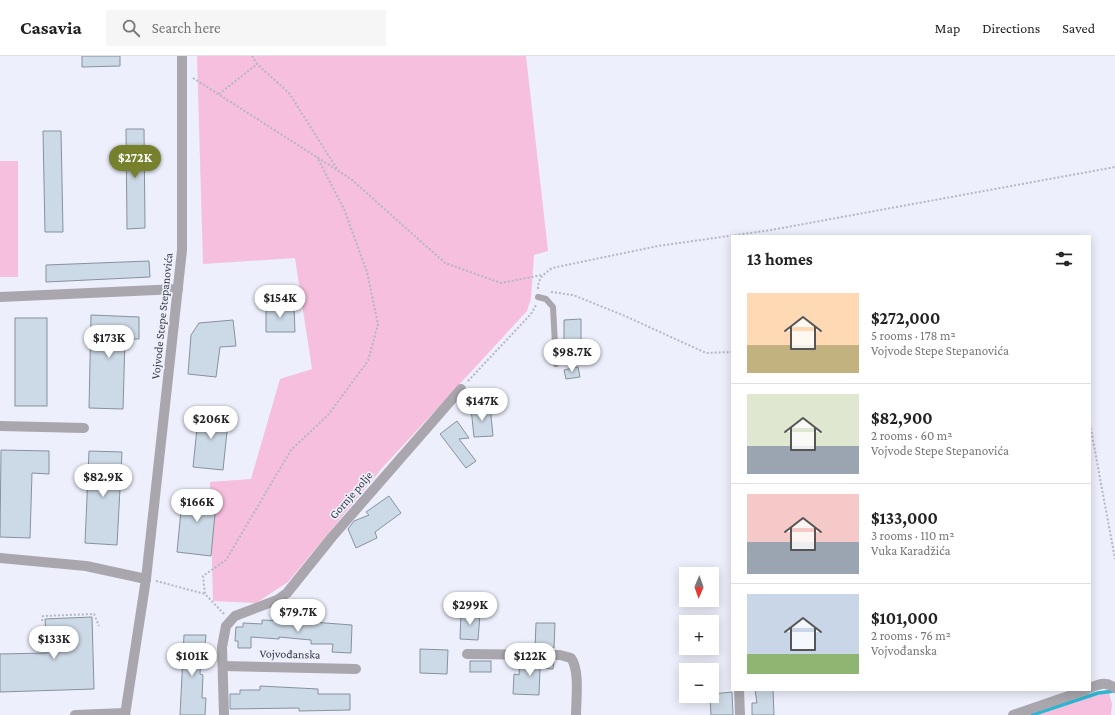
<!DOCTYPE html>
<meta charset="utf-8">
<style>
:root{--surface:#fff;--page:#f6f6f6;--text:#222;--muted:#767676;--line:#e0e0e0;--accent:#77802c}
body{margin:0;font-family:"Crimson Pro",serif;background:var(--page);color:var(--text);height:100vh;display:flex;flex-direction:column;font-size:15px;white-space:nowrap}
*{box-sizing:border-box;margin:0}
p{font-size:13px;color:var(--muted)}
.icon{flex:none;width:22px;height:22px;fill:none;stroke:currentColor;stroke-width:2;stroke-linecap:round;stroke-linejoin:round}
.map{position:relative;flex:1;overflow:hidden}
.panel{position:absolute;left:731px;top:179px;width:360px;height:456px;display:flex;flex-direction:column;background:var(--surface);border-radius:0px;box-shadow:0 2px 10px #0003}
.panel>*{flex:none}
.needle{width:26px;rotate:182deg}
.buttons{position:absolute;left:679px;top:511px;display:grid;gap:8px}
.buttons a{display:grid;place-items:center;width:40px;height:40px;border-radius:0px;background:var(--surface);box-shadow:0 2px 10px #0003;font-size:20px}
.price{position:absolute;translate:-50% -34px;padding:0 9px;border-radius:14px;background:#fff;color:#222;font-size:13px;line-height:26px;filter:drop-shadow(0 1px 2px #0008)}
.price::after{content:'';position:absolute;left:50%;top:24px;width:12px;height:9px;margin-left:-6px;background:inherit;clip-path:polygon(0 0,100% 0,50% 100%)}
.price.selected{background:var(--accent);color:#fff}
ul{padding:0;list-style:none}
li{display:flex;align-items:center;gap:12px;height:100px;padding:0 16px}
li+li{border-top:1px solid var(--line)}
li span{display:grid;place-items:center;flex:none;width:112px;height:80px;border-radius:0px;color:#555}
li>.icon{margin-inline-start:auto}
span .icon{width:48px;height:48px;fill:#fffc;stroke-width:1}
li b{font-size:17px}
h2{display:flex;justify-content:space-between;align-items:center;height:48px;padding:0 16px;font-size:17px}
header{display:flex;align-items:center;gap:24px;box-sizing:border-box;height:56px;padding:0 20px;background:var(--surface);border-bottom:1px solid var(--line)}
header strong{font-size:19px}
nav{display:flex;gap:22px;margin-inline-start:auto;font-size:14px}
.search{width:280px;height:36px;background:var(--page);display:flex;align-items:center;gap:10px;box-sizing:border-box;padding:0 14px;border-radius:0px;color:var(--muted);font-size:15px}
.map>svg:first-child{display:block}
</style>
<header>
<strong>Casavia</strong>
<div class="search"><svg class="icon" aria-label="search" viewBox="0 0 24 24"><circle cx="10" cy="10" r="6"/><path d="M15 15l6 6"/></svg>Search here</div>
<nav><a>Map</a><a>Directions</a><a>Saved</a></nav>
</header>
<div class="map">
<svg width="1115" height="659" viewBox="0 0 1115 659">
<rect width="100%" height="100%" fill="#edeffc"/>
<g fill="#f5bfdd">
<polygon points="197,0 526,0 548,195 534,199 531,242 527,255 383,411 288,526 256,547 213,545 210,426 251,423 280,323 312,313 295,202 203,208"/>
<rect x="0" y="105" width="18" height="116"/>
<polygon points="1108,633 1112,648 1111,659 1024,659"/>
</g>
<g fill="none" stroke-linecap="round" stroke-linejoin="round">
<polyline stroke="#29b7d1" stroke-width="3.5" points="1032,659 1098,637 1115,635"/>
</g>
<g fill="#ccd9e6" stroke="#86929e">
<polygon points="82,0 120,0 120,10 82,11"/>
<polygon points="126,73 144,73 145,172 127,173"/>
<polygon points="43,75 61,75 63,176 45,176"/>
<polygon points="149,205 150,221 46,226 46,209"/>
<polygon points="266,250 294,250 295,276 266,276"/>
<polygon points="91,259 139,261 139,283 125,283 123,353 89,352"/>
<rect x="15" y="262" width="32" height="88"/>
<polygon points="581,263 581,285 564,286 564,264"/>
<polygon points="233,264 236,290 220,291 216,321 188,318 191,279 199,267"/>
<polygon points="578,311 580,321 566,323 564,314"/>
<polygon points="490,350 493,380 474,381 471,352"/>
<polygon points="199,353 229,356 223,414 193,411"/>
<polygon points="457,365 469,382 459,383 476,405 466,412 440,378"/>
<polygon points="1,394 49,395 49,418 32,417 30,482 0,481"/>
<polygon points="89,395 122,396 117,489 85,487"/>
<polygon points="183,434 217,437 211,500 177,496"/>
<polygon points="389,440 401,457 375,476 377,482 356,492 348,473 354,465 369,459 366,456"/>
<polygon points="461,557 480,558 478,584 460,583"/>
<polygon points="92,561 94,633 0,636 0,598 47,597 45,563"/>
<polygon points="262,564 285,565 285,564 352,569 351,597 332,596 333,588 311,588 311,584 279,581 279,583 251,581 251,592 238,592 238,585 235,585 236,571 243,571 243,567 262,568"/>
<polygon points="536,567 555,567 554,592 535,592"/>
<polygon points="184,579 206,579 205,589 202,589 201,595 200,618 203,619 202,642 206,642 205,659 180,659"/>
<polygon points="420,593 448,594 447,618 420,617"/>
<rect x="470" y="605" width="21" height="11"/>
<polygon points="520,605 554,605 553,613 540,612 539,639 513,638 514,618 519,619"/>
<polygon points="260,630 318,633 318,638 350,638 350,654 299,655 299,652 230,653 230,638 240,638 240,634 260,634"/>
<polygon points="755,634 773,634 774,659 752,659 752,647 757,647"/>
<polygon points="732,636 733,659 711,659 710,640 712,640 712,638"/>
</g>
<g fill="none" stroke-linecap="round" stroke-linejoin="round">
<g stroke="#b6b7c2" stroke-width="2" stroke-dasharray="2 2" stroke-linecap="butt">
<polyline points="252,0 257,8 289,37 337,113"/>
<polyline points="193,22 351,123 445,207 501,227 542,219"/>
<polyline points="219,38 257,8"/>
<path d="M 538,233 C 538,222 543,219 552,212 L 658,190 L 771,174 L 1115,111"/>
<polyline points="551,236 573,239 625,260 706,297 732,296"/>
<polyline points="468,325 531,258 536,249"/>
<polyline points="1090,368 1115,503"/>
<polyline points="156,525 205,538"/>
<polyline points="224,558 205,538 203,520 226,504 291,394 328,359 368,305 378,268 367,216 344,153 317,101"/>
<polyline points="42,565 43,560 94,558 99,570"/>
</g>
<polyline stroke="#aaa6ad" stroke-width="6" points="538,241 546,243 553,251 556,308"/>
<g stroke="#aaa6ad" stroke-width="10">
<polyline points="0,241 178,233"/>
<polyline points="0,370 84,372"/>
<polyline points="0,502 86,510 146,523"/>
<path d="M 467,598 L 560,599 L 571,602 C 580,614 576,644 576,659"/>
<polyline points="223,610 356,613"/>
<path d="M 1090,632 C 1100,628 1106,625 1115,632"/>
<polyline points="739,634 740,659"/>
<polyline points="75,659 125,657"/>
<polyline points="125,659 146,523 182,194 182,0"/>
<polyline points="224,659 222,591 226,570 235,560 277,544 287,537 332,481 461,333"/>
<polyline points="1013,659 1086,634"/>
</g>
</g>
<g text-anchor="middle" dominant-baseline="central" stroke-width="3.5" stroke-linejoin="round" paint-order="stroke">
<g font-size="12" fill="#36373d" stroke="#edeffc">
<text transform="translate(162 260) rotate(-84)">Vojvode Stepe Stepanovića</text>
<text transform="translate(351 439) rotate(-49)">Gornje polje</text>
<text transform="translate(290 598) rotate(1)">Vojvođanska</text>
</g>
</g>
</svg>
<div class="buttons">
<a><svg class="needle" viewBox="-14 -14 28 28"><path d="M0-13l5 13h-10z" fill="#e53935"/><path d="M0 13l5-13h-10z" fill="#767676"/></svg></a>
<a>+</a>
<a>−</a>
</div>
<b class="price selected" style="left:135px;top:123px">$272K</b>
<b class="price" style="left:280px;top:263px">$154K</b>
<b class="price" style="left:109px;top:303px">$173K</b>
<b class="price" style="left:572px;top:317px">$98.7K</b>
<b class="price" style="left:482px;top:366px">$147K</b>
<b class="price" style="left:211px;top:384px">$206K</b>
<b class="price" style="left:103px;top:442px">$82.9K</b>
<b class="price" style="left:197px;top:467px">$166K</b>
<b class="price" style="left:470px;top:570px">$299K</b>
<b class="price" style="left:298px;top:577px">$79.7K</b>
<b class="price" style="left:54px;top:604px">$133K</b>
<b class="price" style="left:192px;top:621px">$101K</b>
<b class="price" style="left:530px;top:621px">$122K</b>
<section class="panel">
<h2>13 homes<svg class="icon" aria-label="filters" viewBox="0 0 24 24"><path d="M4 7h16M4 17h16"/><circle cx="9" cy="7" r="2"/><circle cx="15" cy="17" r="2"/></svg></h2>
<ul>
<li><span style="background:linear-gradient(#ffd9b3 65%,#c2b280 0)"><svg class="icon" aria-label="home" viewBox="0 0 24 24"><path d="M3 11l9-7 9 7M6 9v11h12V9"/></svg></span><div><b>$272,000</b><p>5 rooms · 178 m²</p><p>Vojvode Stepe Stepanovića</p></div></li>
<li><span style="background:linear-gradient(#dfe7d0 65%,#9aa5b1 0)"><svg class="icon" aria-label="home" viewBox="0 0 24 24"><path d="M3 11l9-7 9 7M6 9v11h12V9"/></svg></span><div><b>$82,900</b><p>2 rooms · 60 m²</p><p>Vojvode Stepe Stepanovića</p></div></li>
<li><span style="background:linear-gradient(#f6c9c9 60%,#9aa5b1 0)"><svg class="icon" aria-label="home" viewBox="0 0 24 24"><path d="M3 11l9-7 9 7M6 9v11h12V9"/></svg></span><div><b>$133,000</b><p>3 rooms · 110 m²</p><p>Vuka Karadžića</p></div></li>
<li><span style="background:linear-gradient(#c9d6e8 75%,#8fb573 0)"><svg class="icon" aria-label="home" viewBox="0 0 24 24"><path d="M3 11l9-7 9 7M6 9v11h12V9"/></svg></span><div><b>$101,000</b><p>2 rooms · 76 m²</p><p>Vojvođanska</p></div></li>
</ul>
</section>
</div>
